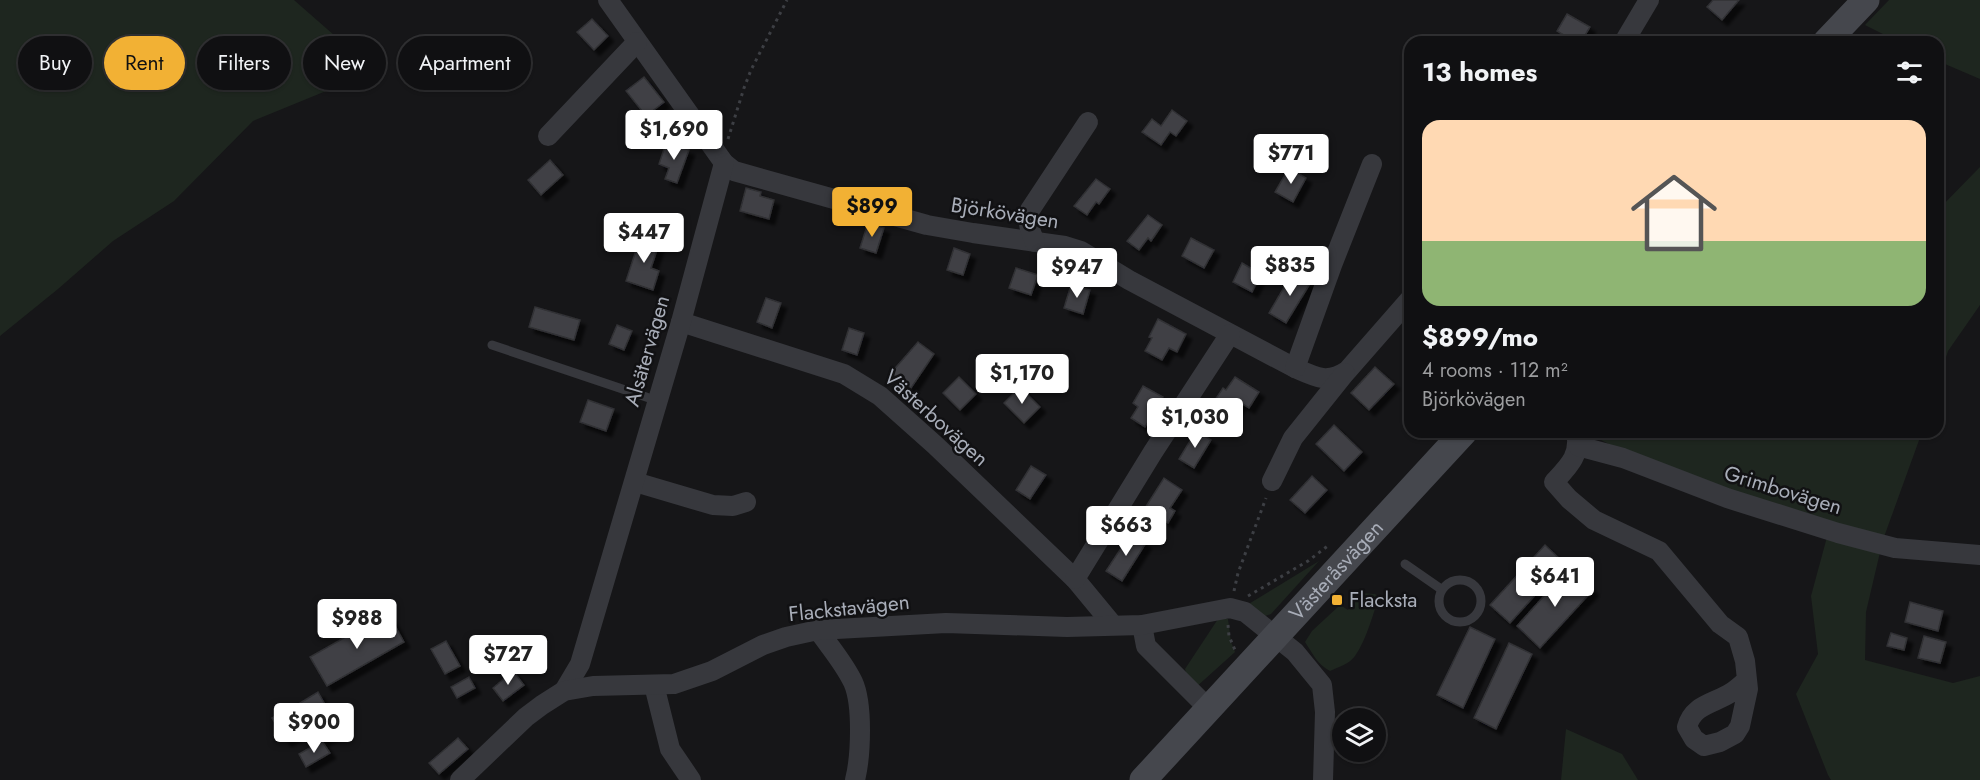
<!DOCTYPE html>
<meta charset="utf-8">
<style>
:root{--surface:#101012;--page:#1e1e20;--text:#f1f3f6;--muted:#9c9d9f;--line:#303032;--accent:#f2b134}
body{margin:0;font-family:Jost,sans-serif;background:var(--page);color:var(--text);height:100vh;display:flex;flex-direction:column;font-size:22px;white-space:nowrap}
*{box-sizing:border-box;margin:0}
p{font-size:20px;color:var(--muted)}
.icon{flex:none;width:33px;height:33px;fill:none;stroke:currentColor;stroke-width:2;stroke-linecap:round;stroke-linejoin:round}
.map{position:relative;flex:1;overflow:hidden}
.drawer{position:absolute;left:1404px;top:36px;width:540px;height:402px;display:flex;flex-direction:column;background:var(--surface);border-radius:18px;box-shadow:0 2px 4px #0004,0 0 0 2px var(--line)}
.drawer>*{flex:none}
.hud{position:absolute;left:18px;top:36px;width:570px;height:54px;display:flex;gap:12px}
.tools{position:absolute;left:1332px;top:708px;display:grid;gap:12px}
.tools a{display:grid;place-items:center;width:54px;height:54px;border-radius:50%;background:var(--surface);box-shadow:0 2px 4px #0004,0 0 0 2px var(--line);font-size:30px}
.price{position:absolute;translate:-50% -51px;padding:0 14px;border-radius:6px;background:#fff;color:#222;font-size:20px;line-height:39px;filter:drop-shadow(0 2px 3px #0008)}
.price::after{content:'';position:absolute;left:50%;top:36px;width:18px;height:14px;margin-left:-9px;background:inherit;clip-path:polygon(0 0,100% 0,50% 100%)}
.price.active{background:var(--accent);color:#111}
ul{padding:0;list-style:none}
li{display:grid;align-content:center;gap:12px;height:318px;padding:0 18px}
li+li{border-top:2px solid var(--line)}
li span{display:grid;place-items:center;height:186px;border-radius:18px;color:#555}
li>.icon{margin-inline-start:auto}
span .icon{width:108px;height:108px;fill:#fffc;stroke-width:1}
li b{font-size:26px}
h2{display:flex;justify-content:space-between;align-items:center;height:72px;padding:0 18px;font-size:26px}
.chip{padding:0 21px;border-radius:27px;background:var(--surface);box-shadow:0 2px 4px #0004,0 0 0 2px var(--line);font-size:21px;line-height:54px}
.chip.active{background:var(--accent);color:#111}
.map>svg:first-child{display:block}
</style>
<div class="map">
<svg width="1980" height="780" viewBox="0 0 1980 780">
<defs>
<filter id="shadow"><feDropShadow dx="5.5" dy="5.5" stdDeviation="1.5" flood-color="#0009"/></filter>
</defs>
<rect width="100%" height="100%" fill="#161618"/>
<g fill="#1e261f">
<polygon points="0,0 294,0 375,71 253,121 174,201 113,241 58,289 0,336"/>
<polygon points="1889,0 1980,0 1980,79 1938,61 1938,42 1899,42 1865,25"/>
<polygon points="1980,167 1980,305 1948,351 1938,383 1938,210"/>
<polygon points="1596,432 1713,432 1720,436 1723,432 1922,432 1884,537 1823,525 1640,460 1599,439"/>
<polygon points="1827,537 1881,548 1866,612 1865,660 1953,683 1980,676 1980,780 1831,780 1828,775 1796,694 1818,654 1811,596"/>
<polygon points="1319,561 1271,614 1265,616 1247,605"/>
<path d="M 1359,593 L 1375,594 L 1379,597 C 1373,614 1366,641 1355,656 C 1349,664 1339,667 1330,671 C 1317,664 1313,654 1305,642 L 1312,631 L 1340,605 L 1348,610 L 1356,599 L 1354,596 Z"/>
<polygon points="1218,619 1228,619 1231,642 1235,652 1195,688 1190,687 1185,669"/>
<polygon points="1566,729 1622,754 1638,780 1561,780"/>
</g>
<g fill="#404145" stroke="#303034" stroke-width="1.5" filter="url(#shadow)">
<polygon points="1713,0 1739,0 1722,20 1707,7"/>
<polygon points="1567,14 1590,27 1581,42 1575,42 1557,31"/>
<polygon points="592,19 608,36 594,50 577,32"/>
<polygon points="644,77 664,102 646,116 626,91"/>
<polygon points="1172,110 1187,121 1176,136 1170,132 1161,145 1142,132 1152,119 1161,126"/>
<polygon points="666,143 689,150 677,183 665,179 669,168 659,164"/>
<polygon points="550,160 563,175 541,195 528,180"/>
<polygon points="1289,168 1306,178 1293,202 1275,192"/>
<polygon points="1096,179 1110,189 1099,204 1096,202 1087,215 1074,206"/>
<polygon points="746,188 761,192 760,196 774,200 769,219 740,211"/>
<polygon points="1148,215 1162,225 1151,241 1148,238 1139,250 1127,241"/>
<polygon points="868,223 884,228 876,253 860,248"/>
<polygon points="641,235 660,241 651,268 659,271 653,290 626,281"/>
<polygon points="1191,238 1214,250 1204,268 1182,256"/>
<polygon points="954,248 970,254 963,275 947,270"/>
<polygon points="1242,263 1261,274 1252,292 1233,282"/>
<polygon points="1016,268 1038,275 1031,295 1009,288"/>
<polygon points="1293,272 1311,282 1286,323 1269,313"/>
<polygon points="1071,285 1090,290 1083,314 1064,308"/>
<polygon points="766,298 781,303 772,328 757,322"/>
<polygon points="535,307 580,320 574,340 529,327"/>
<polygon points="1158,319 1186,334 1177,352 1169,348 1162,360 1145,351 1152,338 1149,337"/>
<polygon points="617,325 632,331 624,350 609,344"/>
<polygon points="849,328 864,333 857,355 842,350"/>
<polygon points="918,342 934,354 911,388 891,373"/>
<polygon points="1375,367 1394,384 1369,410 1351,393"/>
<polygon points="959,377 976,394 960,410 943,393"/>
<polygon points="1235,377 1259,392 1249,408 1241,403 1235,412 1215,400 1223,388 1226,390"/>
<polygon points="1143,386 1163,397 1145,427 1131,418 1138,407 1133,403"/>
<polygon points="1020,387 1040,407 1024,423 1004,403"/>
<polygon points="588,400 614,409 606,431 580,422"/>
<polygon points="1334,425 1362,452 1344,471 1316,444"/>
<polygon points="1196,431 1211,440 1194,468 1179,459"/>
<polygon points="1031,466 1046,475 1030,499 1016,490"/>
<polygon points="1312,476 1327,490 1305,513 1290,500"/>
<polygon points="1164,478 1182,490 1170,508 1175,511 1168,523 1145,508"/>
<polygon points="1131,533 1146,543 1122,581 1106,571"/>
<polygon points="1545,545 1564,563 1510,623 1490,605"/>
<polygon points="1569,568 1593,590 1540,648 1517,626"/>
<polygon points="1910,602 1943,611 1938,631 1905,622"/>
<polygon points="388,613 404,642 327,686 310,657"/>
<polygon points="1470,627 1495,639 1463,708 1437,695"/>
<polygon points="1891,633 1907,638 1904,650 1887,646"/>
<polygon points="1924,636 1946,642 1940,663 1918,658"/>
<polygon points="446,641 460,666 445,674 431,649"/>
<polygon points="1509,643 1532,654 1496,729 1474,718"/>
<polygon points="513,671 524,685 503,701 493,688"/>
<polygon points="469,677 475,688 457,698 451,687"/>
<polygon points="318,692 340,731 322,741 300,703"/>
<polygon points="287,709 301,732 286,741 272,718"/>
<polygon points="458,738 468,749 439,774 429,763"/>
<polygon points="322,741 330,753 306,767 299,754"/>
</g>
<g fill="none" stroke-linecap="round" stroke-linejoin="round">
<g stroke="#3d3f44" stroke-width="3" stroke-dasharray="3 4.5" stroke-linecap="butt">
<polyline points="728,139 744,88 751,70 787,0"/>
<polyline points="1234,591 1238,573 1266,498"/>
<polyline points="1248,596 1308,561 1329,545"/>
<polyline points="1228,625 1229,636 1235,650"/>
</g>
<g stroke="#37383d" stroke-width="9">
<polyline points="492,345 658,401"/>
<polyline points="1405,564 1441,589"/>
<circle cx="1460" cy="601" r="21"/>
</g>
<g stroke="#37383d" stroke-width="20">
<path d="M 608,0 L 724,163 L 734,171 L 927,225 L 973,233 L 1065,246 L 1081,251 L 1129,280 L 1295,368 C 1315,377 1327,384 1347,371 L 1410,299"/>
<polyline points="1624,42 1649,0"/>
<polyline points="548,136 637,42"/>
<path d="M 1035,242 C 1030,231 1027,223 1030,210 L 1088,122"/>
<polyline points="681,322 844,374 880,396 935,445 1075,579 1113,625"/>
<polyline points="1295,368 1332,265 1372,164"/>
<path d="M 1576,432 C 1581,455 1569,466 1554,482 L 1569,499 L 1594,520 L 1659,551 L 1720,624 L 1738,637 L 1745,661 L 1748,689 L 1740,726 L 1735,734 L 1720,742 L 1704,746 L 1694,739 L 1687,727 C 1693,704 1714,704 1732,692 C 1737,689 1742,684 1747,680"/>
<polyline points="1578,446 1623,458 1727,498 1838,533 1895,548 1980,555"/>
<polyline points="1272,481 1293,438 1345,373"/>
<polyline points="635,482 713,505 733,506 746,502"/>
<polyline points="1075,579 1153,452 1230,334"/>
<polyline points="1142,625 1146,646 1209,709"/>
<path d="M 818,630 C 830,647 844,663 853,682 C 863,704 861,756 855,780"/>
<polyline points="654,685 670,749 691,780"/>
<polyline points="564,691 580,664 681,322 724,163"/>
<polyline points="460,780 526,717 542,705 564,691 593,686 674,684 712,671 763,645 786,637 818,630 946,623 1067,627 1142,625 1230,608 1245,612 1295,652 1322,685 1325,712 1323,780"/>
</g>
<g stroke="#45474d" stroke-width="27">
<polyline points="1826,42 1866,0"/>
<path id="s1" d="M 1143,780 L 1464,432"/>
</g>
</g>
<rect fill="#f2b134" stroke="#111113" stroke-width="2" x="1331" y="594" width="12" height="12" rx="3"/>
<g text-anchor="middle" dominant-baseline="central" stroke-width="5" stroke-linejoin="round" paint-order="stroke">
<g font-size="21" fill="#a8adb8" stroke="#111113">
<text transform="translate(1005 213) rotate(9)">Björkövägen</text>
<text transform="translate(647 351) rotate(-74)">Alsätervägen</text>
<text transform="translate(936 418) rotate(42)">Västerbovägen</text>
<text transform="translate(1783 490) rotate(17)">Grimbovägen</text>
<text stroke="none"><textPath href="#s1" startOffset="285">Västeråsvägen</textPath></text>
<text transform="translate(849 608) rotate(-6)">Flackstavägen</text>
</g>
<g font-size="21" fill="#a8adb8" stroke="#111113" text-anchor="start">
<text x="1349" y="600">Flacksta</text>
</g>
</g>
</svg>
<div class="tools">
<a><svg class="icon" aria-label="layers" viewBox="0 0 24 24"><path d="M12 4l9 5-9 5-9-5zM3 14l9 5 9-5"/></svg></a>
</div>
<b class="price" style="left:674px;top:161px">$1,690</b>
<b class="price" style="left:1291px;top:185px">$771</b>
<b class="price active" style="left:872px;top:238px">$899</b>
<b class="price" style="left:644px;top:264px">$447</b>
<b class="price" style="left:1290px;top:297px">$835</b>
<b class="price" style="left:1077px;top:299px">$947</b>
<b class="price" style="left:1022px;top:405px">$1,170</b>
<b class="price" style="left:1195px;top:449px">$1,030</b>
<b class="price" style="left:1126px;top:557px">$663</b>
<b class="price" style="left:1555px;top:608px">$641</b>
<b class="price" style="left:357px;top:650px">$988</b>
<b class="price" style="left:508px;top:686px">$727</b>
<b class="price" style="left:314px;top:754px">$900</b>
<div class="hud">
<a class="chip">Buy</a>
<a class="chip active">Rent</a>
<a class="chip">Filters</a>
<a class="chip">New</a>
<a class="chip">Apartment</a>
</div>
<section class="drawer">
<h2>13 homes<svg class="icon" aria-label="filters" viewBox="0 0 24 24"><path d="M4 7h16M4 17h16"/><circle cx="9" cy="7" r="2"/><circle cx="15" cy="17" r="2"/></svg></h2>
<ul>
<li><span style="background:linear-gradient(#ffd9b3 65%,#8fb573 0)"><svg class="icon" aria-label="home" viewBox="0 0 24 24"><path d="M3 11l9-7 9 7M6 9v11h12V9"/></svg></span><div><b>$899/mo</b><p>4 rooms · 112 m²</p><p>Björkövägen</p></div></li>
</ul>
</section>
</div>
